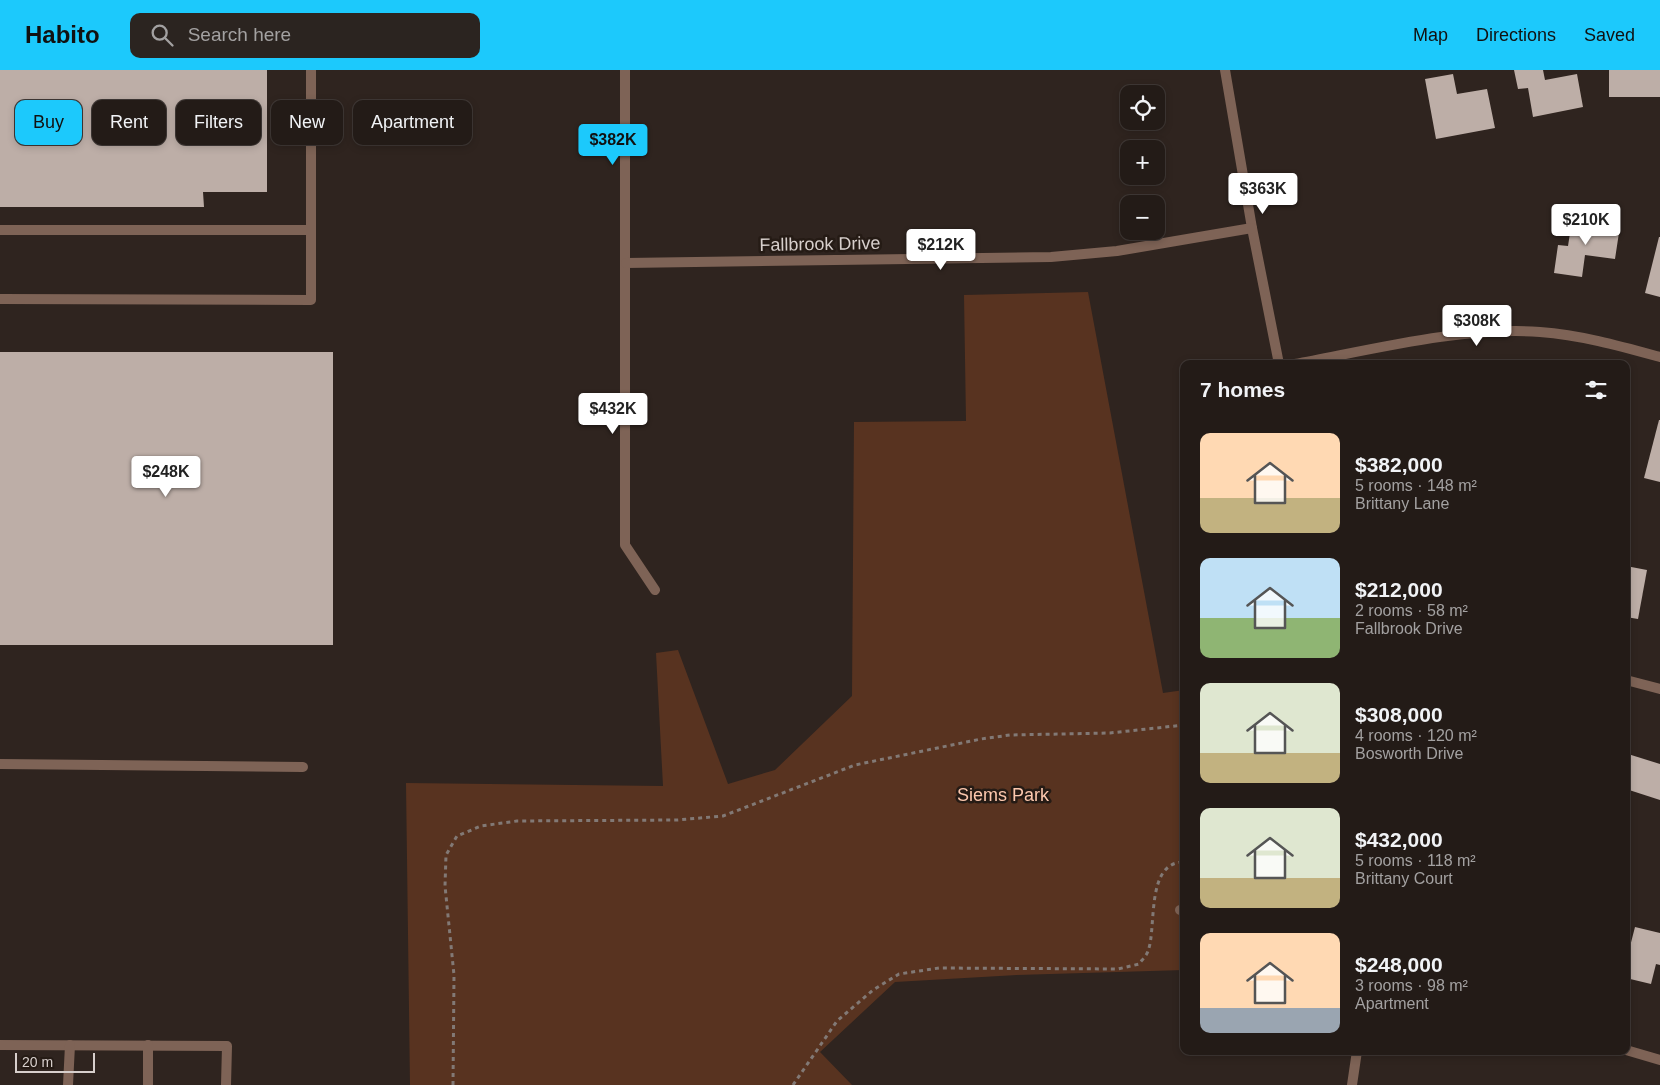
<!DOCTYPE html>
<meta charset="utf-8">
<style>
:root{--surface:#231b17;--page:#2b2420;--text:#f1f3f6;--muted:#a3a1a1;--line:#403936;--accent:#1cc9fc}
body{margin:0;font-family:Helvetica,sans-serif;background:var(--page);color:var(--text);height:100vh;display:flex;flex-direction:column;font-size:19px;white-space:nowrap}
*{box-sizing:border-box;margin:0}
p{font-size:16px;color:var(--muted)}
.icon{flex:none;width:28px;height:28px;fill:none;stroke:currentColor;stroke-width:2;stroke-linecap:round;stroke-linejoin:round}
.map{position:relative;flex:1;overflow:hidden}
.side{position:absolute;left:1180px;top:290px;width:450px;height:695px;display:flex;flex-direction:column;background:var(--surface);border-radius:10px;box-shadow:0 2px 8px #0003,0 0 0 1px var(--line)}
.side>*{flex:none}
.guide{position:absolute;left:15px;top:30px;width:475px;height:45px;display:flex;gap:10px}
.fabs{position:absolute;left:1120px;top:15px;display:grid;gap:10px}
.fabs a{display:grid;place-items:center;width:45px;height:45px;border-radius:10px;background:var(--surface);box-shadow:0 2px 8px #0003,0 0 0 1px var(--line);font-size:25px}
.scale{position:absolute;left:15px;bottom:12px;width:80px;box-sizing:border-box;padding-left:5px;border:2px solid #d7cfcc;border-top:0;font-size:14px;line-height:18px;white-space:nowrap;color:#d7cfcc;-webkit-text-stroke:4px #251b15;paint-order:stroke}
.price{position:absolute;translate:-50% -42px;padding:0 11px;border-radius:5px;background:#fff;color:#222;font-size:16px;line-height:32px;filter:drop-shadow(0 1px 2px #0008)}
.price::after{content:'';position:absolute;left:50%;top:30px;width:15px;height:11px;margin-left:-8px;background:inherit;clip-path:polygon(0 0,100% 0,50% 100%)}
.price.active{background:var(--accent);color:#111}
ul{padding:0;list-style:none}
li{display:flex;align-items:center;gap:15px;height:125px;padding:0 20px}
li span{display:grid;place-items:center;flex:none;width:140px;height:100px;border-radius:10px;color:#555}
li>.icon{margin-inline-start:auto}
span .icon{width:60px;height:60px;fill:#fffc;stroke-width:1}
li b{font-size:21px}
h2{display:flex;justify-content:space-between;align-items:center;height:60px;padding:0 20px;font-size:21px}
.pill{padding:0 18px;border-radius:10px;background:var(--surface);box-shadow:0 2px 8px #0003,0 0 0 1px var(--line);font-size:18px;line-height:45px}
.pill.active{background:var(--accent);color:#111}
header{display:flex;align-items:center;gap:30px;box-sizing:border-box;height:70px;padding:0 25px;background:var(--accent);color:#111}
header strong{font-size:24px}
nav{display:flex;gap:28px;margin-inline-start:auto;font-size:18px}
.search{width:350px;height:45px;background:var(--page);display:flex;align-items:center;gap:12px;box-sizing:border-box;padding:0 18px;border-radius:10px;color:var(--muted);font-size:19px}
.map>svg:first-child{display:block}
</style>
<header>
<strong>Habito</strong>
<div class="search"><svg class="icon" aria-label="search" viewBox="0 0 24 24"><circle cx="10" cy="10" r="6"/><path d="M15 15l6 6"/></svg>Search here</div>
<nav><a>Map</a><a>Directions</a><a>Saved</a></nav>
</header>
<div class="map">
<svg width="1660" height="1015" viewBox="0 0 1660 1015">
<rect width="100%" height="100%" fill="#2f241f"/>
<polygon fill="#583320" points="1088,222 1163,623 1184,620 1184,900 1017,905 895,912 820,982 852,1015 410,1015 406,713 663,716 656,583 678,580 728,714 775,700 852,626 854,352 966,351 964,225"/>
<g fill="#bdaea7">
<polygon points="0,0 267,0 267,122 203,122 204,137 0,137"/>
<polygon points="1514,0 1543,0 1545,10 1577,4 1583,37 1533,47 1528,18 1518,19"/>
<rect x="1609" y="0" width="51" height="27"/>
<polygon points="1453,4 1457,24 1487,19 1495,58 1436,69 1425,9"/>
<polygon points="1572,150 1620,156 1615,189 1585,185 1582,207 1554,203 1558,175 1568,176"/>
<polygon points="1659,167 1660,167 1660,227 1645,223"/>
<rect x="0" y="282" width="333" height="293"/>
<polygon points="1659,350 1660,350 1660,412 1644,408"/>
<polygon points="1626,496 1647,500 1638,549 1626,547"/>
<polygon points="1628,684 1660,694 1660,730 1626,719"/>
<polygon points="1635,857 1660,863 1660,895 1656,894 1651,914 1626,908 1626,892"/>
</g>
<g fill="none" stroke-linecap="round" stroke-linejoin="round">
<g stroke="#827975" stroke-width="3" stroke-dasharray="4 4" stroke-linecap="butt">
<polyline points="453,1015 454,905 445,816 446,785 457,766 481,756 517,751 677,750 723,746 855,695 981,669 1010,665 1110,663 1184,655"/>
<path d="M 793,1015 L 837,951 L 873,920 L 899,904 L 939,898 L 1118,899 L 1139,894 C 1142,890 1147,885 1148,881 C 1157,858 1145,792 1184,792"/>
</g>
<g stroke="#7e6356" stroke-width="10">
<polyline points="0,160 311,160"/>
<polyline points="0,229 311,230 311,0"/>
<polyline points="0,694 303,697"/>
<polyline points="1180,840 1184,841"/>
<polyline points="0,975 227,976 226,1015"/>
<polyline points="148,975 148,1015"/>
<polyline points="68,1015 70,975"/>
</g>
<g stroke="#7e6356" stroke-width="10">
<polyline points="625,0 625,475 655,520"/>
<polyline points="1225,0 1252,158 1279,294"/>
<polyline points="626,193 1051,187 1117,181 1252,158"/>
<path d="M 1295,294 C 1370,280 1465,256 1540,262 C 1581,265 1620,276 1660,287"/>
<polyline points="1626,610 1660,619"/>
<polyline points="1626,980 1660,990"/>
<polyline points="1352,1015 1357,981"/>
</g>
</g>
<g text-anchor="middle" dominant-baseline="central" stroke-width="5" stroke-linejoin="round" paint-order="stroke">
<g font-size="18" fill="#d7cfcc" stroke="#251b15">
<text transform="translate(820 174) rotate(-1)">Fallbrook Drive</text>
</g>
<g font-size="18" fill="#fdc8ae" stroke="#251b15">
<text x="1003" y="725">Siems Park</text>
</g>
</g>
</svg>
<div class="fabs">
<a><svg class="icon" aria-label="locate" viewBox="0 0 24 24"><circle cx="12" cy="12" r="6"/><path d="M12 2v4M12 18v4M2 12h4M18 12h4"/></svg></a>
<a>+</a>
<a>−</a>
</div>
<div class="scale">20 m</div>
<b class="price active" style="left:613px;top:96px">$382K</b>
<b class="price" style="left:1263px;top:145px">$363K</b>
<b class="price" style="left:1586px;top:176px">$210K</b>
<b class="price" style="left:941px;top:201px">$212K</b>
<b class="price" style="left:1477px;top:277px">$308K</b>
<b class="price" style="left:613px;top:365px">$432K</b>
<b class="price" style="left:166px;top:428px">$248K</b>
<div class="guide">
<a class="pill active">Buy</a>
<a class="pill">Rent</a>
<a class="pill">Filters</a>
<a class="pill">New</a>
<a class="pill">Apartment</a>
</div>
<section class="side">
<h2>7 homes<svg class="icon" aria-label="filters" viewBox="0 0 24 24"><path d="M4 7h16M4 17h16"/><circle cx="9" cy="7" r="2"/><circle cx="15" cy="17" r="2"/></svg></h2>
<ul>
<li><span style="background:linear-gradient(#ffd9b3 65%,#c2b280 0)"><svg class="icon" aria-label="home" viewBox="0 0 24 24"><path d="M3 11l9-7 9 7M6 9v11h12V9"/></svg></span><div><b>$382,000</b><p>5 rooms · 148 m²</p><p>Brittany Lane</p></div></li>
<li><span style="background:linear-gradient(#bfe0f5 60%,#8fb573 0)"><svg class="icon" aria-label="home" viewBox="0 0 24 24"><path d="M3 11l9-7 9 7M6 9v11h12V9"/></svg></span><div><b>$212,000</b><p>2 rooms · 58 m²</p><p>Fallbrook Drive</p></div></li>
<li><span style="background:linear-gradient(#dfe7d0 70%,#c2b280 0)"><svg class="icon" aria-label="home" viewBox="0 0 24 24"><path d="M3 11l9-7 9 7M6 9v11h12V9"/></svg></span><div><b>$308,000</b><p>4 rooms · 120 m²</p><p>Bosworth Drive</p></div></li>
<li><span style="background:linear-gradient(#dfe7d0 70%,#c2b280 0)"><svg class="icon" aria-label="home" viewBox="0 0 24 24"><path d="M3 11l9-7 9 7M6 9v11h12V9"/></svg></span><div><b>$432,000</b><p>5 rooms · 118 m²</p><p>Brittany Court</p></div></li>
<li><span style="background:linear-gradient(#ffd9b3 75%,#9aa5b1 0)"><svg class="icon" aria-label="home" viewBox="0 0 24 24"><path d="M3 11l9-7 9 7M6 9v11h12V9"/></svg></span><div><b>$248,000</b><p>3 rooms · 98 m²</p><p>Apartment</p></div></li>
</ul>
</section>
</div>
